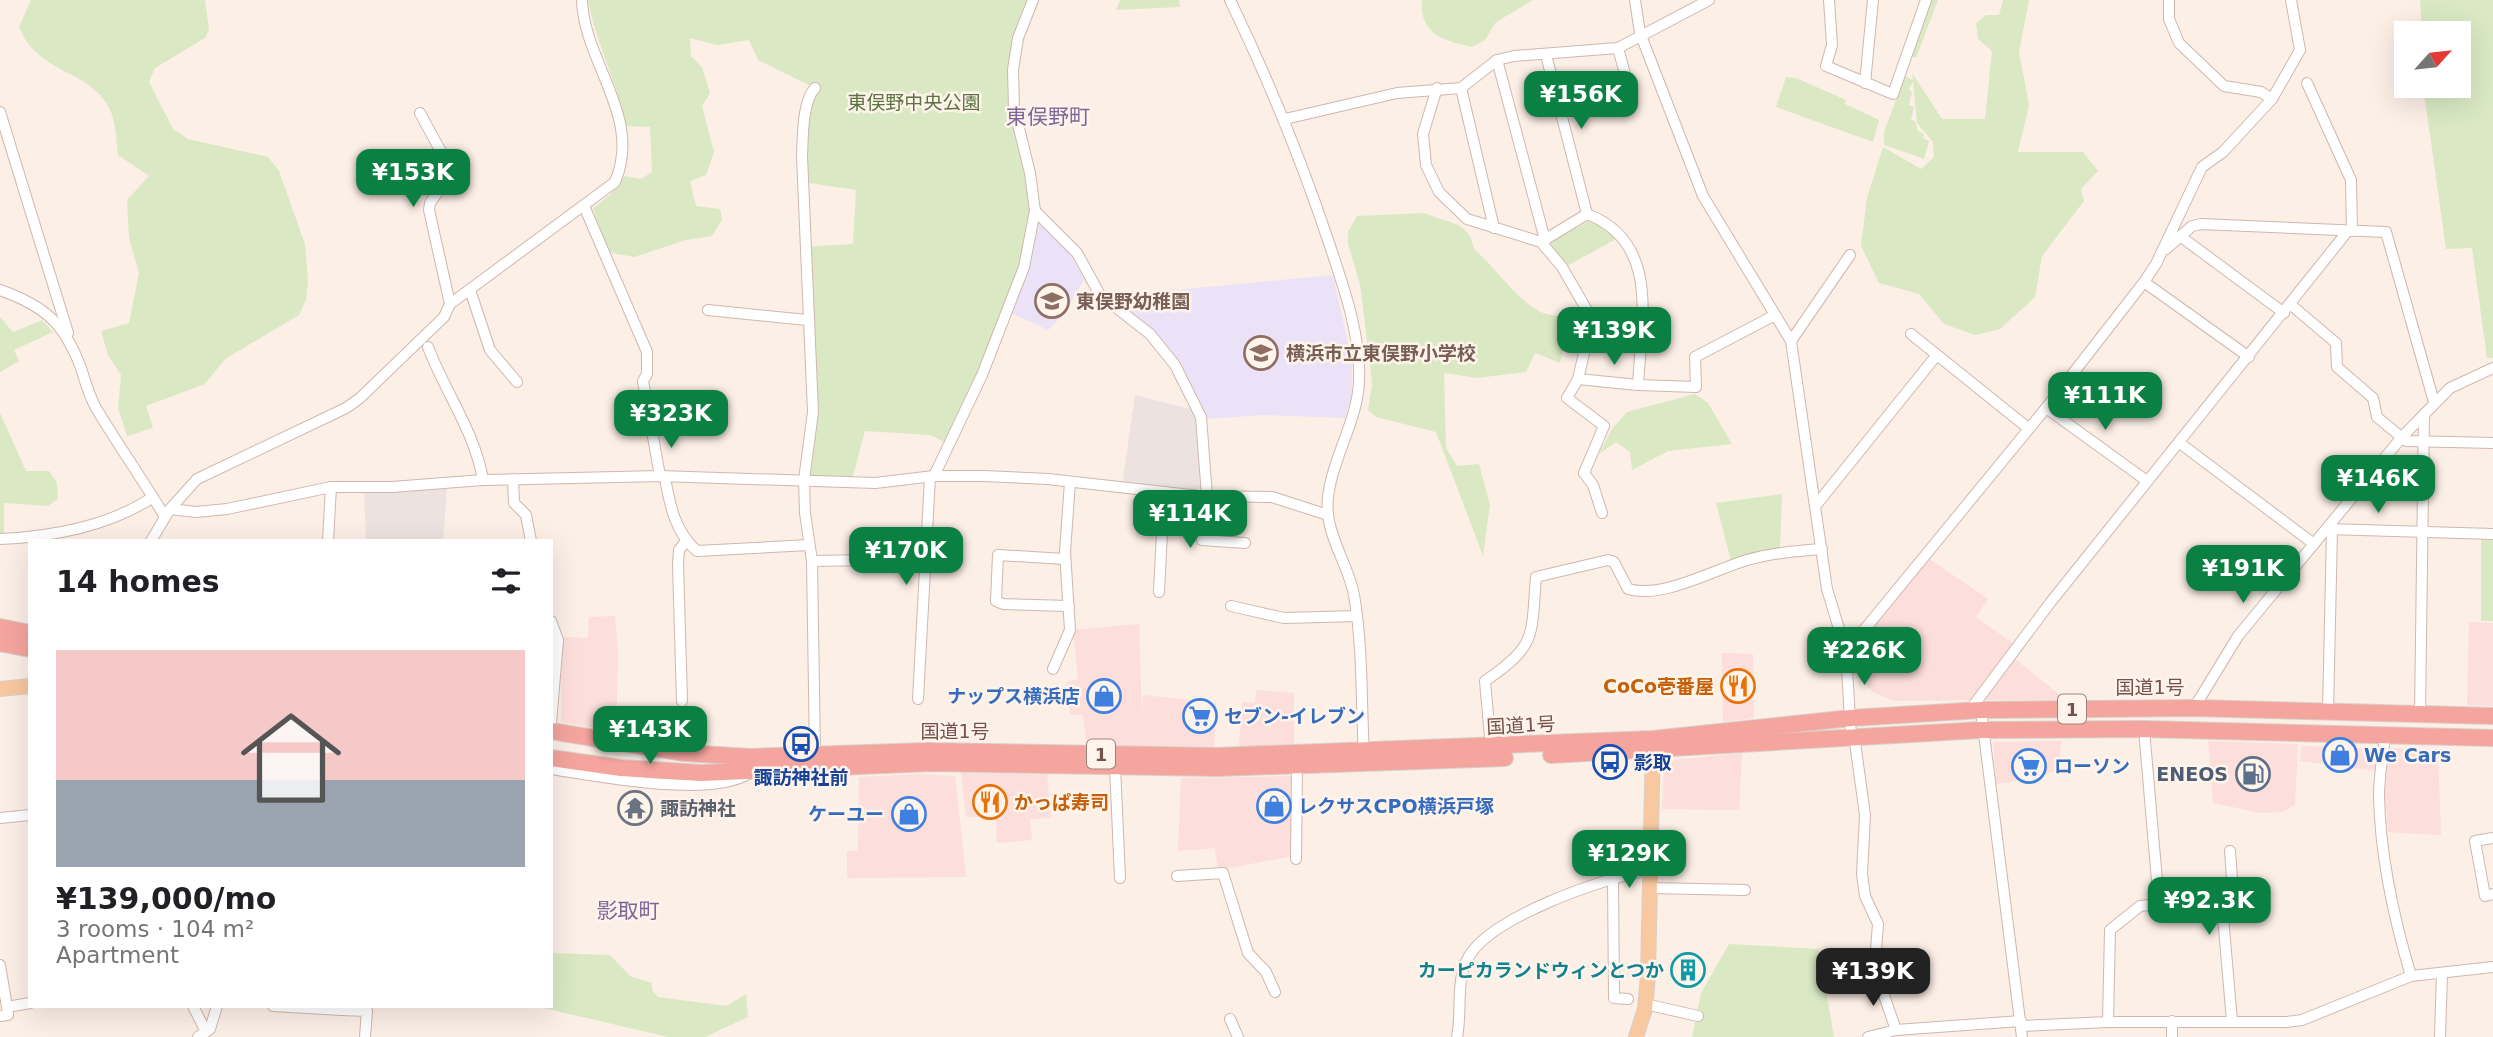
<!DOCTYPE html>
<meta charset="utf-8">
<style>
:root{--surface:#fff;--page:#f2f2f2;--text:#202124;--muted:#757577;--accent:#0b8043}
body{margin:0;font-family:"DejaVu Sans","Noto Sans JP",sans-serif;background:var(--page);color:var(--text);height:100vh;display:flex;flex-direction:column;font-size:26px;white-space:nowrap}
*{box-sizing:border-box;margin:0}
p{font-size:23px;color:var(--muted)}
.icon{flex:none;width:38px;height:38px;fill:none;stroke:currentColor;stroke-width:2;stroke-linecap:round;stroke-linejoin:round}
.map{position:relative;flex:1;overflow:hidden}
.side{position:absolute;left:28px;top:539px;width:525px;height:469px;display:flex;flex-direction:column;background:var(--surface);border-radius:0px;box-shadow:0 7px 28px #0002}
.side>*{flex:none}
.needle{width:46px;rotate:63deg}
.buttons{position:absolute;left:2394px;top:21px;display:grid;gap:14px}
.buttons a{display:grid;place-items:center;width:77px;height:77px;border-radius:0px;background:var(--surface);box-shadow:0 7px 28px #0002;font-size:35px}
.price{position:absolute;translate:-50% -60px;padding:0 16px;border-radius:14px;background:var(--accent);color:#fff;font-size:23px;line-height:46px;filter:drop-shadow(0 2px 4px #0008)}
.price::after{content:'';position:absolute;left:50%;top:42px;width:21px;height:16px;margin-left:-10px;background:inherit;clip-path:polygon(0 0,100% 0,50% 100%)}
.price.selected{background:#222;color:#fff}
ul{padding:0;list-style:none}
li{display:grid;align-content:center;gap:14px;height:371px;padding:0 28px}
li span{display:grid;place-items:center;height:217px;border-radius:0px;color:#555}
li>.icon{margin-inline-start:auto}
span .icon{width:126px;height:126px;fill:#fffc;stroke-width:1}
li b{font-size:30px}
h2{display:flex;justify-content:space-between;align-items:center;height:84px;padding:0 28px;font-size:30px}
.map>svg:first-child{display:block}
</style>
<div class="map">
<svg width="2493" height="1037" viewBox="0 0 2493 1037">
<rect width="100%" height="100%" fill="#fcefe6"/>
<g fill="#fcdeda">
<polygon points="1928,558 1988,599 1976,617 2014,644 1972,700 1895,701 1874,693 1856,676 1853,653"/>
<polygon points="615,616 618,656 616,732 561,722 562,637 588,638 589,617"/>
<polygon points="2469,622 2493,623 2493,706 2467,705"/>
<polygon points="1139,624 1142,718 1143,695 1216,703 1214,749 1087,745 1083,715 1070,715 1066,682 1078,679 1073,630"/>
<polygon points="1722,653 1753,654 1754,718 1723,722"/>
<polygon points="2014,658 2066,700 1983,700"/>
<polygon points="1256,690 1294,693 1294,748 1239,748 1242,702 1255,703"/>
<polygon points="2061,741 2059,769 2038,778 1996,784 1993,742"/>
<polygon points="2208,741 2298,744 2295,805 2282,812 2261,813 2213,803"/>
<polygon points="2302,746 2380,749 2377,771 2300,761"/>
<polygon points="2389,748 2438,750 2441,835 2388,832 2385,794"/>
<polygon points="1742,753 1739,810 1662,809 1664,771 1674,760"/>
<polygon points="961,772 1047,774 1051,818 1030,819 1032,840 997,843 996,817 966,817"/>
<polygon points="918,774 955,776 966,877 847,878 847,851 858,851 859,777"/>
<polygon points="1293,776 1293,853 1289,857 1218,870 1215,848 1178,851 1181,778"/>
</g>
<g fill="#ece3e0">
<polygon points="1135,395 1194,410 1198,426 1201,486 1196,491 1122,485"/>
<polygon points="447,489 443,541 366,541 364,490"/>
</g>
<g fill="#ece2f8">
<polygon points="1037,220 1059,236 1084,279 1065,313 1048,330 1011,313 1027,277"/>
<polygon points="1333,275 1352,362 1352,394 1345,418 1263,415 1207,419 1179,363 1162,341 1114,296"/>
</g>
<g fill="#dae9c4">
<path d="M 31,0 L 205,0 L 209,30 L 205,38 L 155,68 L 149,82 L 173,129 L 188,139 L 268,157 L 279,171 L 305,244 L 308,281 L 306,300 L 299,315 L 225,359 L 205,384 L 146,406 L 153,428 L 127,436 L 118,408 L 121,375 L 108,355 L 101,331 L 129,323 L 139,273 L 129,238 L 127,200 L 149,176 L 118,155 C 116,140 116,118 108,106 C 89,70 38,74 19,27 Z"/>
<path d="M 588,0 L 1033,0 L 1013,70 L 1035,211 L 1021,279 L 946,443 L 930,435 L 865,431 L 852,480 L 804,480 L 809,453 L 805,247 L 853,244 L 856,190 L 803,182 L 802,156 L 815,88 L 758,60 L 749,40 L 717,45 L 690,38 L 691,56 L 702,67 L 710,93 L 702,106 L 714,152 L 706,175 L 690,181 L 696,206 L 720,209 L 722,220 L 712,236 L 686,240 L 634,257 L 607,252 L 593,208 L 610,195 L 625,176 L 641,179 L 652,172 L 650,127 L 626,126 C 618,83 596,44 588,0 Z"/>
<polygon points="1120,0 1179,0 1180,7 1116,10"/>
<path d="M 1422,0 L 1533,0 L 1496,22 L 1485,40 L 1472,47 C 1445,41 1419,35 1422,0 Z"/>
<polygon points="1929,0 1938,0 1916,58 1909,55"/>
<polygon points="2003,0 2029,0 2019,52 2029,105 2018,152 2083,152 2098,171 2081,189 2084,201 2042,256 2035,297 2000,329 1975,335 1944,324 1919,294 1879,283 1861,246 1867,198 1883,147 1921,169 1934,157 1933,142 1917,123 1913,82 1909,89 1912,92 1909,105 1914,107 1911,120 1915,121 1918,131 1924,134 1923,138 1929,141 1924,159 1884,145 1884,132 1905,76 1913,80 1912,73 1942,119 1985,119 1992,51 1978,39 1976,23 1986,15 1999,15"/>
<polygon points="2420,0 2493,0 2493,358 2487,358 2472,248 2446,249 2424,92 2424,86 2459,86 2459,33 2422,33"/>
<polygon points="1786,77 1796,78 1846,100 1845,104 1879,120 1873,142 1776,107"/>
<path d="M 1425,213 C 1448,224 1469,220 1474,249 C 1495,267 1519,303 1543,313 C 1551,316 1562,316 1571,318 L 1560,363 L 1535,353 L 1526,372 L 1477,378 L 1444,373 L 1446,448 L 1457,466 L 1479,464 L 1490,505 L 1483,556 L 1436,432 L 1376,417 L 1368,410 L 1372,385 L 1370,364 L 1360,284 L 1348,244 L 1348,232 L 1357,216 Z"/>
<polygon points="1593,219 1618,238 1565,267 1551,249 1551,242"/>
<polygon points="0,317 13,332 42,320 53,332 14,350 19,361 0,372"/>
<polygon points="1695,394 1708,403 1732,444 1668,451 1632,470 1630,452 1616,442 1599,454 1612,429 1627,412"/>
<polygon points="0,413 26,471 49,471 57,483 58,499 48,506 4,503 4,536 0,536"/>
<polygon points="1782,494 1780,549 1731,561 1716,503"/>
<polygon points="2481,537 2493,538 2493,621 2481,621"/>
<polygon points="1729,944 1819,949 1834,1037 1692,1037 1701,993"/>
<polygon points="551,953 610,955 630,976 652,983 652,990 658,997 727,1006 746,994 748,1017 705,1037 668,1037 535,1006 551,1006"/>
</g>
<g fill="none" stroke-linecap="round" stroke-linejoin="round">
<g stroke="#cfb7af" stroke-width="12">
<g id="minor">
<path d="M 1230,0 C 1269,81 1302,161 1330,246 C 1344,288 1361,336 1359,381 C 1358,425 1323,472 1328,515 C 1331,542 1349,568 1354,595 C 1363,647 1361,702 1364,755"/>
<polyline points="1635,0 1640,33 1703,196 1791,341 1827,589 1846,652 1851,736"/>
<polyline points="1829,0 1832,45 1826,66 1893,94 1926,0"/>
<polyline points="1546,55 1587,214"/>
<polyline points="1497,60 1545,240"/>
<polyline points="1865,83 1873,0"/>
<polyline points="2307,83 2351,180 2352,231"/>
<path d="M 1437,88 L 1423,134 L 1426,165 L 1439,192 L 1467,219 L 1541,242 L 1562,267 L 1592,319 L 1578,379 L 1638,385 C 1641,323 1661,242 1587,214"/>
<polyline points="1461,88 1494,228"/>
<polyline points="2272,99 2300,50 2291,0"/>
<polyline points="0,112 68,333"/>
<polyline points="1559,112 1631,96 1618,48"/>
<polyline points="420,113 452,172 430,203 429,210 450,304"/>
<polyline points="1285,119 1397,93 1461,88 1497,60 1514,56 1618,48 1709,0"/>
<polyline points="584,206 647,352 647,374 643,381 660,476"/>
<polyline points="1035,211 1077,253 1100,295 1150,334 1175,365 1201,417 1207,496"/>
<polyline points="2180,236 2284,313"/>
<polyline points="1541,242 1587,214"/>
<polyline points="2166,249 2192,226 2201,224 2386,232 2434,402"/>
<polyline points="2144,282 2249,357"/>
<path d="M 0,290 C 45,306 64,323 81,368 C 85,381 89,396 96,408 C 118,445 143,480 165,517"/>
<polyline points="470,290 490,350 517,382"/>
<polyline points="2290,304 2336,343 2337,367 2373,398 2377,417 2406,441 2493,443"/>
<polyline points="708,310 807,320"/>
<polyline points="1911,334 2028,428"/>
<polyline points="1791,341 1850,255"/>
<path d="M 428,347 C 445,392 475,432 483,480"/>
<polyline points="1578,379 1567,398 1604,426 1584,473 1593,485 1602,513"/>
<polyline points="1638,385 1696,387 1695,357 1775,315"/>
<polyline points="2046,408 2147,481"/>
<polyline points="2181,444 2314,544"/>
<polyline points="934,476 982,375 1024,267 1035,211 1030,173 1014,108 1013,70 1018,38 1033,0"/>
<path d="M 665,478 C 670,506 675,532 697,551 L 809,545"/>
<polyline points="513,479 514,503 526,515 531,541"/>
<polyline points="1202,496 1202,540 1245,543"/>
<polyline points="1817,504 1936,356"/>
<polyline points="170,509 196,512 227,509 331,487 392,487 483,480 660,476 875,483 934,476 984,476 1048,479 1199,496 1272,497 1328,515"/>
<polyline points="2328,529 2493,534"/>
<path d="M 0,539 C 51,537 110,526 153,497"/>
<path d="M 151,541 L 170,509 L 197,479 L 346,408 L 360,398 L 444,317 L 450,304 L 615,182 C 643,117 584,63 582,0"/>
<polyline points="328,541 331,487"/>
<polyline points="1065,559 998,555 996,601 1003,604 1069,606"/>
<polyline points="812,561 923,559"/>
<polyline points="1159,592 1164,492"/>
<polyline points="1231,606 1284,618 1357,616"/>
<polyline points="551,621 558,640 551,723"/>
<polyline points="1846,652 2046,408 2144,282 2156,264 2202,167 2223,152 2272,99 2261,92 2224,86 2179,43 2169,19 2169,0"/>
<polyline points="1053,669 1070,630 1065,552 1070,482"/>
<polyline points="918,699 930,477"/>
<polyline points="682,701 678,564 679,550 686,541"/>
<polyline points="2194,708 2238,636 2402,437 2450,388 2493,368"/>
<polyline points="1970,710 2050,603 2347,232"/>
<polyline points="1981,710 2022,1037"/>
<polyline points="2328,712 2332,530"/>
<polyline points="2420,714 2424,414"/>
<polyline points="1854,735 1865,815 1862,874 1865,896 1878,924 1875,963"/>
<path d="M 2385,736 C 2383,755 2379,776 2379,795 C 2380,856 2394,919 2411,976"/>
<path d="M 1491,748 L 1485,681 C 1538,645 1531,636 1536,577 L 1608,560 L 1614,562 L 1628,589 C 1663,599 1713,570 1747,560 C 1771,553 1797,551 1822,549"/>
<path d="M 815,754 L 812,561 L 805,513 L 804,480 L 813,412 L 802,156 C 803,137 802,102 815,88"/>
<polyline points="1115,766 1120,878"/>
<path d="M 551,769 C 597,776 708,798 748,774"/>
<polyline points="0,818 30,815"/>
<polyline points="2493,838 2475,841 2485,896 2493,894"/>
<polyline points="2230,851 2233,892 2223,917 2232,1021"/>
<polyline points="1296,859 1297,766"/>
<polyline points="1177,876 1223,873 1248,953 1266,972 1275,992"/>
<polyline points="1613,878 1614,998 1628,999"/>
<polyline points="1650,888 1745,890"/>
<polyline points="0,965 7,1007 30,1003"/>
<polyline points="1878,978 1896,1030"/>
<polyline points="1645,1004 1698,1016"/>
<polyline points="193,1006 206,1032"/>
<polyline points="273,1006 342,1010 344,1006"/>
<polyline points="342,1010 367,1011 365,1037"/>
<polyline points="0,1016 8,1015 7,1007"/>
<polyline points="1230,1019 1238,1037"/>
<polyline points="2108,1022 2110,930 2140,906 2159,904 2144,729"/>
<polyline points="2021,1026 2108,1022 2286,1022 2302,1020 2411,976 2493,967"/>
<polyline points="198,1037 210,1029 217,1006"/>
<path d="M 1457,1037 C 1462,1013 1456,984 1466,962 C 1484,918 1605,878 1651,869"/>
<polyline points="1868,1037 1896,1030 2021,1021"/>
<polyline points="2172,1037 2172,1021"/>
<polyline points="2440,1037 2442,973"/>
</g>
</g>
<g stroke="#d8cfcd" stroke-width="16">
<g id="major">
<polyline points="0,689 30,686"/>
<polyline points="1636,1037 1645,1009 1648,975 1653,739"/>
</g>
</g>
<g stroke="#d8cfcd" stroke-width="18">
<g id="highway">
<polyline points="0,627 30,633"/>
<polyline points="0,643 30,649"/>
<polyline points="551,731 685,753 750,757 927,751 1217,756 1653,739 1851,718 1981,710 2194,708 2493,716"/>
<polyline points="1551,755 1981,730 2144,729 2493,738"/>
<polyline points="551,758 621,768 701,773 931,763 1217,768 1505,758"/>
</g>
</g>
<use href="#minor" stroke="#fff" stroke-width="10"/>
<use href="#major" stroke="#f8c8a0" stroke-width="14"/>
<use href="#highway" stroke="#f4a59e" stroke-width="16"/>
</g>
<defs>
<g id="school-ring" transform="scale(1.75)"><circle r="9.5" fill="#fff4ec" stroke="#8d6e63" stroke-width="1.5"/><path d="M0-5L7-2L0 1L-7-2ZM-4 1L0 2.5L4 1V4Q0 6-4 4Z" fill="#8d6e63"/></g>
<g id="restaurant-ring" transform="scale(1.75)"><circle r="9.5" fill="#fff4ec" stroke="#e8710a" stroke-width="1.5"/><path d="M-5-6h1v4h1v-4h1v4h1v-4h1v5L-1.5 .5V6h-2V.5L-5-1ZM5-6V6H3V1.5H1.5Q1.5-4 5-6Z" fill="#e8710a"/></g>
<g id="shop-ring" transform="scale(1.75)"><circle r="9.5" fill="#fff4ec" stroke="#3f7fe0" stroke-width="1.5"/><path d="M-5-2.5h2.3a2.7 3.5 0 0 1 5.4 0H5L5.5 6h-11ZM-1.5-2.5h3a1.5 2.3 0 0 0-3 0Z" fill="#3f7fe0"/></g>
<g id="supermarket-ring" transform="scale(1.75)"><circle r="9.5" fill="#fff4ec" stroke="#3f7fe0" stroke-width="1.5"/><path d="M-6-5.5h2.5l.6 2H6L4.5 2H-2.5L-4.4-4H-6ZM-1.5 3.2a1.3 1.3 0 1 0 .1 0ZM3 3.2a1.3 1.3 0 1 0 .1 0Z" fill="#3f7fe0"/></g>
<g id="bus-ring" transform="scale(1.75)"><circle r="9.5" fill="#fff4ec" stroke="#1a4fb4" stroke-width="1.5"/><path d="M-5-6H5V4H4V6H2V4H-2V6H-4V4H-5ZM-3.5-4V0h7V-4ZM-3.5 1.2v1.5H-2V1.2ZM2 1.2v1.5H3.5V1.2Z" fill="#1a4fb4"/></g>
<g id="fuel-ring" transform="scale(1.75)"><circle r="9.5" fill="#fff4ec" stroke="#5c6f8a" stroke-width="1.5"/><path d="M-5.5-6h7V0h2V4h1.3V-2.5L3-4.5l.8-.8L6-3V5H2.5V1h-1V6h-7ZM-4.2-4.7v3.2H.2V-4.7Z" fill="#5c6f8a"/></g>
<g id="temple-ring" transform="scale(1.75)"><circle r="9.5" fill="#fff4ec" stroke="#6b7280" stroke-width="1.5"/><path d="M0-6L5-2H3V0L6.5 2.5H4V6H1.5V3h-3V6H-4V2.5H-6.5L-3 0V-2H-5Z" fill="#6b7280"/></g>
<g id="building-ring" transform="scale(1.75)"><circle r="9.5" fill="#fff4ec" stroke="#0f9aa8" stroke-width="1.5"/><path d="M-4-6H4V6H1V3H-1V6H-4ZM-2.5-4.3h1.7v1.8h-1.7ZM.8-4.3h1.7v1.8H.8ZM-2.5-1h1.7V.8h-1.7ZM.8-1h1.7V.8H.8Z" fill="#0f9aa8"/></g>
</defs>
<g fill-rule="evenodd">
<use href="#school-ring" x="1052" y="301"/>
<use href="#school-ring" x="1261" y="353"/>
<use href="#restaurant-ring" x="1738" y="686"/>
<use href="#shop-ring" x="1104" y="696"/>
<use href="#supermarket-ring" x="1200" y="716"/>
<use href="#bus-ring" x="801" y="744"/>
<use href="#shop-ring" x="2340" y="755"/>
<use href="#bus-ring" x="1610" y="762"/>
<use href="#supermarket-ring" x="2029" y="766"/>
<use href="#fuel-ring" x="2253" y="774"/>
<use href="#restaurant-ring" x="990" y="802"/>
<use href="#shop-ring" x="1274" y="806"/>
<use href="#temple-ring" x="635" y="808"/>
<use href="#shop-ring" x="909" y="814"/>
<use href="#building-ring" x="1688" y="970"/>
</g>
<g text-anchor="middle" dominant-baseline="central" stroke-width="5" stroke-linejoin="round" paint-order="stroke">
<g fill="#fff4ec" stroke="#9e837b" stroke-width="2">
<rect x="2058" y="694.5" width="28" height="29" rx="5"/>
<rect x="1087" y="739.5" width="28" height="29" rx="5"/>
</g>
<g font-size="18" font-weight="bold" fill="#74524b">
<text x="2072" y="709">1</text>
<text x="1101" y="754">1</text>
</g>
<g font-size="19" fill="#597441" stroke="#fff4ec">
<text x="914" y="102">東俣野中央公園</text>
</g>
<g font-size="19" font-weight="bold" fill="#785e54" stroke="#fff4ec" text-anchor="start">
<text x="1076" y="301">東俣野幼稚園</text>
<text x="1286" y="353">横浜市立東俣野小学校</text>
</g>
<g font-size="19" font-weight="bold" fill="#c56008" stroke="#fff4ec" text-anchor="end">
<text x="1714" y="686">CoCo壱番屋</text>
<text x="1014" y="802" text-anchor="start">かっぱ寿司</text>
</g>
<g font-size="19" fill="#74524b" stroke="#fff4ec">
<text x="2150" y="687">国道1号</text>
<text transform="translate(1521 725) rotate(-3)">国道1号</text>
<text x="955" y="731">国道1号</text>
</g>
<g font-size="19" font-weight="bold" fill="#366cbe" stroke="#fff4ec" text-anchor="start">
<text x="1080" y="696" text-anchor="end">ナップス横浜店</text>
<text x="1224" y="716">セブン-イレブン</text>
<text x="2364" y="755">We Cars</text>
<text x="2054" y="766">ローソン</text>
<text x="1298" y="806">レクサスCPO横浜戸塚</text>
<text x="884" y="814" text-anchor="end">ケーユー</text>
</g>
<g font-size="19" font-weight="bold" fill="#164399" stroke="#fff4ec" text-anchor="start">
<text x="1634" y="762">影取</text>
<text x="801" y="777" text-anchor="middle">諏訪神社前</text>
</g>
<g font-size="19" font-weight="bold" fill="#4e5e75" stroke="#fff4ec" text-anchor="end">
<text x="2228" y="774">ENEOS</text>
</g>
<g font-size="19" font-weight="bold" fill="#5b616d" stroke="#fff4ec" text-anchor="start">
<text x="660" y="808">諏訪神社</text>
</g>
<g font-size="19" font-weight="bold" fill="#0d838f" stroke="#fff4ec" text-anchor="end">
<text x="1664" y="970">カーピカランドウィンとつか</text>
</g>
<g font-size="21" fill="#7e6798" stroke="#fff4ec">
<text x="1048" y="117">東俣野町</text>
<text x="628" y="911">影取町</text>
</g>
</g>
</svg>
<div class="buttons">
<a><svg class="needle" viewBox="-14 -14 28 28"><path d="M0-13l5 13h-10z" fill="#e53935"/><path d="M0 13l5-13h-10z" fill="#757577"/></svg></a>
</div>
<b class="price" style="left:1581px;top:131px">¥156K</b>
<b class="price" style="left:413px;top:209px">¥153K</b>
<b class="price" style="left:1614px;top:367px">¥139K</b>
<b class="price" style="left:2105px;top:432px">¥111K</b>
<b class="price" style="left:671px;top:450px">¥323K</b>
<b class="price" style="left:2378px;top:515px">¥146K</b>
<b class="price" style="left:1190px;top:550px">¥114K</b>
<b class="price" style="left:906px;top:587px">¥170K</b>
<b class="price" style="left:2243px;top:605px">¥191K</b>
<b class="price" style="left:1864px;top:687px">¥226K</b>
<b class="price" style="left:650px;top:766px">¥143K</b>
<b class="price" style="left:1629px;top:890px">¥129K</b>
<b class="price" style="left:2209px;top:937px">¥92.3K</b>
<b class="price selected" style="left:1873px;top:1008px">¥139K</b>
<section class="side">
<h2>14 homes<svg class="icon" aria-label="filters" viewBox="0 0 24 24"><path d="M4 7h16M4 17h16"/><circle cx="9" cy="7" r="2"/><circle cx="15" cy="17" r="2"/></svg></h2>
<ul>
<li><span style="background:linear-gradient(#f6c9c9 60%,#9aa5b1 0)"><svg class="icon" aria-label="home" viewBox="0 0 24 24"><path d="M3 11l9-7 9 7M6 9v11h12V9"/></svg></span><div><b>¥139,000/mo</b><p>3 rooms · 104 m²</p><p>Apartment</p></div></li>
</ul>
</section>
</div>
